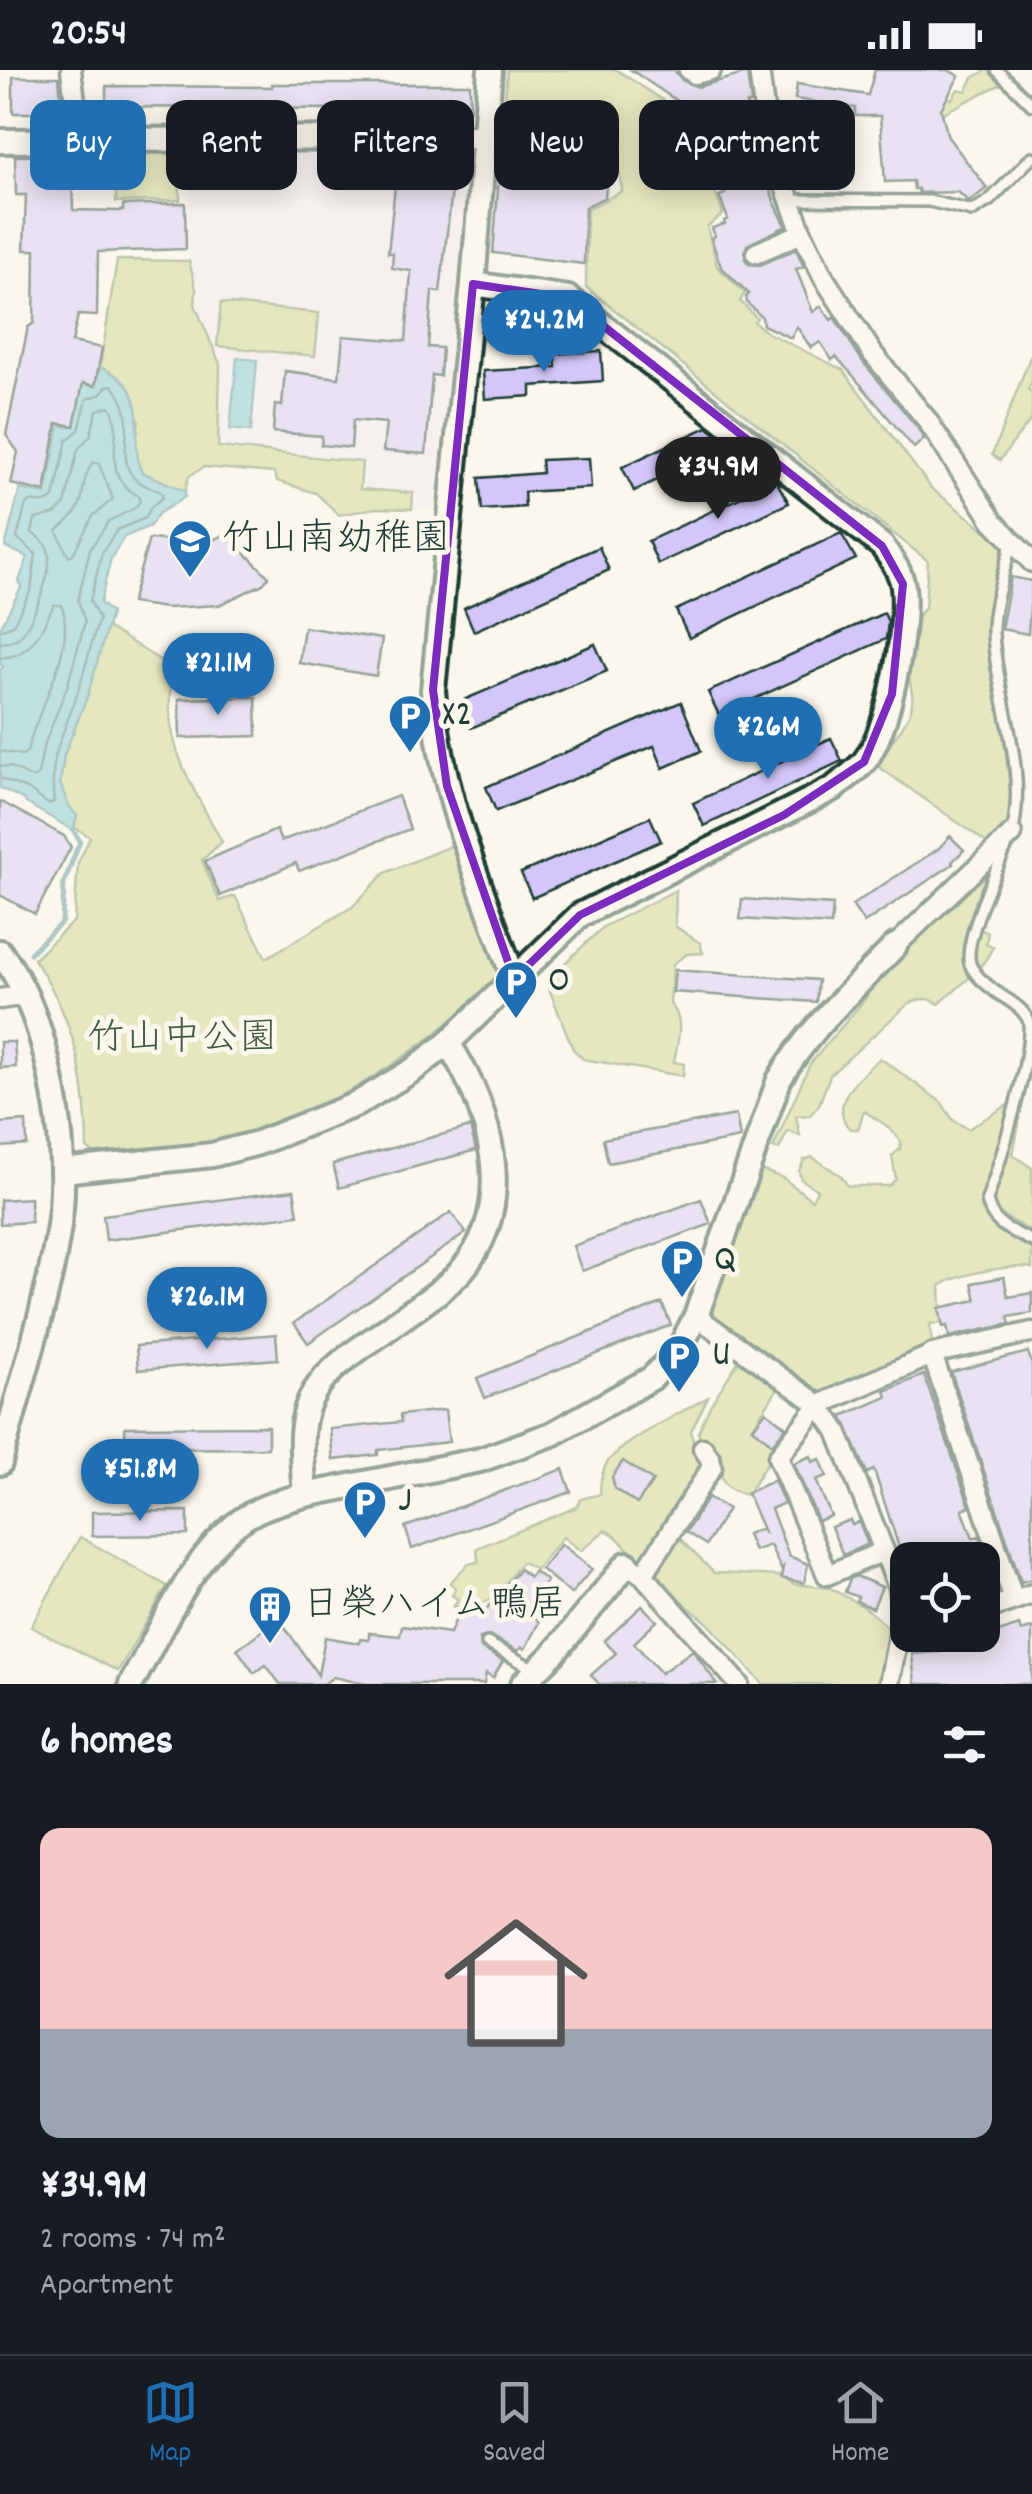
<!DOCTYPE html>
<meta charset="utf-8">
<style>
:root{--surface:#171b24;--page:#20242c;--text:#f1f3f6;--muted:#9ea1a6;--line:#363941;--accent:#1f6fb2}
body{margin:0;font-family:Dekko,"Klee One",sans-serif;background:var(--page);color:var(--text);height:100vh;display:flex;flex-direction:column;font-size:38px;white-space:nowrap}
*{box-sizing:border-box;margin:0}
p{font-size:32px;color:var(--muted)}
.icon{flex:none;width:55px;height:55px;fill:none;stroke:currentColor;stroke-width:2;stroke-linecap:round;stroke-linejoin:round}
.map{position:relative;height:1614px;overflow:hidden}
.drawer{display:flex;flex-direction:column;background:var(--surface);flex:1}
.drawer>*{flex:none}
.banner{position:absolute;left:30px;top:30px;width:972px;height:90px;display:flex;gap:20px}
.tools{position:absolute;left:890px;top:1472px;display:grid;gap:20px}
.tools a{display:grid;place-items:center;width:110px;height:110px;border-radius:20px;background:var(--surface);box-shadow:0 5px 25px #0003;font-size:50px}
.price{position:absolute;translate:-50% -85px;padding:0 22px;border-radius:35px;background:var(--accent);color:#fff;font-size:32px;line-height:65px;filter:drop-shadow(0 2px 5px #0008)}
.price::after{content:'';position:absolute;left:50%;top:60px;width:30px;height:22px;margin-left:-15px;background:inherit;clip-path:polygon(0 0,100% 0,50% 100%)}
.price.selected{background:#222;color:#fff}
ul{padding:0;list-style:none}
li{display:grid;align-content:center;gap:20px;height:530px;padding:0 40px}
li span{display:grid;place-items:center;height:310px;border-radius:20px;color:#555}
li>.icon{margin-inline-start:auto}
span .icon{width:180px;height:180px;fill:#fffc;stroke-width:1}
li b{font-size:42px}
h2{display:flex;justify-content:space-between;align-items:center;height:120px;padding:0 40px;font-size:42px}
.tag{padding:0 35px;border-radius:20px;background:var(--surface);box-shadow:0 5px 25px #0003;font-size:35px;line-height:90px}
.tag.selected{background:var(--accent);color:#fff}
.status{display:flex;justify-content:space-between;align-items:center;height:70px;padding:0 50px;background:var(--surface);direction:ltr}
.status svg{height:28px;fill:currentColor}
.tabs{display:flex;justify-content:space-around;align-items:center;height:140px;border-top:2px solid var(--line);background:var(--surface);font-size:28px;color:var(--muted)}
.tabs a{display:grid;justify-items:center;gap:5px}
.tabs .selected{color:var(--accent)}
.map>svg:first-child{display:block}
</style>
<div class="status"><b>20:54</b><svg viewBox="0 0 49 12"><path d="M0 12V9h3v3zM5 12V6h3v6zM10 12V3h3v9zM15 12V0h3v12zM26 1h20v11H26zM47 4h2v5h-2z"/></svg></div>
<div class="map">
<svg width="1032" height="1614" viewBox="0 0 1032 1614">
<rect width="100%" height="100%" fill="#fbf7ec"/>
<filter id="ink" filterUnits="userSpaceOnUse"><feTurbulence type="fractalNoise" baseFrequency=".01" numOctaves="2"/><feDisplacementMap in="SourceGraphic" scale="20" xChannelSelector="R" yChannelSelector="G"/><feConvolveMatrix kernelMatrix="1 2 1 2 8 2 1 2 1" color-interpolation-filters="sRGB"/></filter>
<g filter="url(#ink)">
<polygon fill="#efe9f0" points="465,79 470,84 435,440 412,439 413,423 360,419 362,392 217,377 220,294 195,235 196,219 189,191 189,81"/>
<g fill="#cad588" stroke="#74895e" stroke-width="2.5">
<path d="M 507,0 L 617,0 L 703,57 L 710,72 L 712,112 L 723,144 L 707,157 L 717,196 L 745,223 L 740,231 L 757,248 L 754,252 L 768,263 L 843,300 L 931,418 L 1003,474 L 987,560 L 1002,647 L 1013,746 L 1006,762 L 990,775 L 876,695 C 883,683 907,653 910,643 C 915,627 911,618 908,604 C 905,586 912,549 925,538 L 928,491 L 586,217 L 587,139 L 622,121 L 616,80 L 503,64 Z"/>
<polygon points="987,0 994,0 1003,13 939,45 938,22 952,29 958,19 966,21 973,8"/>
<polygon points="116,81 179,81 180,130 116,132"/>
<polygon points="117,190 189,191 196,219 195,235 220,294 218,377 362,392 360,419 413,423 412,439 376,438 339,445 316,423 277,411 274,403 204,397 189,406 185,421 142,402 135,386 139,349 100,297"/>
<polygon points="221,233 319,243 315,286 217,276"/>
<polygon points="1032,282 1032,312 1028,319 1032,323 1032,348 1000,390 992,385"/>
<path d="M 107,557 L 174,599 C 157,667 191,713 222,772 L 202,790 L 219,831 L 235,826 L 266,888 L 352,837 L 385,803 L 453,775 L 505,902 C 423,982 318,1056 202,1074 C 167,1079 130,1081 95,1084 L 87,1078 C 86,1006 75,950 34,889 L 74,851 L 78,793 L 90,767 L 74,757 L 77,746 L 69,737 L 60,714 L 64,685 L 88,624 Z"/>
<path d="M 996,784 L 993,817 L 978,858 L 988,863 L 986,874 L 993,877 C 981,902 959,916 939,934 C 927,926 920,929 908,934 L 830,1005 L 819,1035 L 810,1045 L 796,1046 L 800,1066 L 788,1061 L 779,1079 L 773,1078 L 810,994 L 866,928 L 869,919 Z"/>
<path d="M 676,820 L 675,856 L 700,873 L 703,883 L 687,884 L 673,894 L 670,934 C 686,950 677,972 674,992 L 684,994 L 683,1006 L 583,989 L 573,979 L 546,911 L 603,857 Z"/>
<path d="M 880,988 L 941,1032 L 953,1050 L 968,1059 L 1016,1030 L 1020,1048 L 1013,1085 L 1032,1098 L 1032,1162 L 1002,1145 L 1004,1161 L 1032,1175 L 1032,1198 C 1011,1194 957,1204 940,1216 L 942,1253 L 930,1254 L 932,1276 L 818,1325 L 716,1250 L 712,1237 L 756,1098 L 783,1108 L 812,1130 L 817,1120 L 801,1109 L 799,1101 L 804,1090 L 812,1087 L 841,1106 L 848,1116 L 889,1116 L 896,1109 L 892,1086 L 900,1079 L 901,1071 L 887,1056 L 864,1041 L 858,1059 L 850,1059 C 826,1034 861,1005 880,988 Z"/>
<path d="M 741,1287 L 779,1317 L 752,1358 L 777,1376 L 747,1425 C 716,1419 724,1401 713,1383 C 708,1376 702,1370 698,1363 L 711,1334 Z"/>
<path d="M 708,1327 L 691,1361 L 693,1371 L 706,1390 L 697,1398 L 692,1419 L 644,1493 C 628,1486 623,1467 605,1460 L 581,1481 L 563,1467 L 536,1499 L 522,1492 C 495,1526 495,1537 453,1537 L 458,1529 L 452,1525 L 456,1518 L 450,1513 L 468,1494 L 478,1492 L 477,1478 L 577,1437 L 581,1429 L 600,1424 C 600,1414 601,1402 607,1393 C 621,1372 684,1341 708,1327 Z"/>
<polygon points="674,1463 714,1503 779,1506 794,1514 830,1518 866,1538 894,1562 885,1614 763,1614 708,1553 648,1504"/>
<polygon points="80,1467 167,1516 118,1601 31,1557"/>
</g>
<g fill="#78c6d6" stroke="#548f95" stroke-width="2.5">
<polygon points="237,288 257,290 251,361 230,359"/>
<path d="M 100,297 C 157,320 127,361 141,402 L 185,421 L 185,427 L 158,444 L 150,456 L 124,467 L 111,488 L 100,533 L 111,543 L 88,624 L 64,685 L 60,713 L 68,735 L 77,746 L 73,760 L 26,733 L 25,730 L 0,718 L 0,601 L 3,596 L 0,594 L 0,558 L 22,516 L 19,511 L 28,487 L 5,477 L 20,419 L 46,424 L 59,355 L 69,357 L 80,314 L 96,316 Z"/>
</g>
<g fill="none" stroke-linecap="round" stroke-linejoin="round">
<g stroke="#437475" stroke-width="2.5">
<path d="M 93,392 L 99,394 L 113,429 L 93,446 L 73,484 L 68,486 L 57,461 C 95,431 74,422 93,392 Z"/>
<path d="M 0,560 L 13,555 L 31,520 L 36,484 L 17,468 L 26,434 C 34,428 45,437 54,428 L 67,370 L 79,360 L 87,329 L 101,324 L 107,316 L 112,315 C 143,352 113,380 133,407 C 139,415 153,418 161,422 L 163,427 L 151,437 L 145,448 L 117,460 L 102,483 L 90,531 L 99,549 C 92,571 86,595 79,618 C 65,665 48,680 54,732 L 48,734 L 29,720 L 0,708"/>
<path d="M 0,573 C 9,572 16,571 22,564 C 34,549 54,499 48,480 C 46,472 39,468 32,463 L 35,449 L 55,444 L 65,434 L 78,379 L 90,366 L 97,340 L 110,336 C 127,366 96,403 138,426 L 140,431 L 135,438 L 109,451 L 90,479 L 78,530 L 85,552 L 67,617 L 43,678 L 38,705 L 32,708 L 11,697 L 0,696"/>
<path d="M 0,588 C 33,586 41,560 54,535 L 62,535 C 76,584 38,634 27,682 L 22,685 L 0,681"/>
</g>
<polyline stroke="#548f95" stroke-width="5" points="30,883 62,852 64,813 80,771 73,760"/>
</g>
<g fill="#d3c7f9" stroke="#1f3d34" stroke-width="2.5">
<polygon points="631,0 674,0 682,10 698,17 747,3 751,33 746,34 752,51 749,52 774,131 786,156 747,175 745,189 749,194 760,195 796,179 804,197 796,199 813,242 821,236 831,250 834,247 863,292 917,357 924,369 914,378 850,302 836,287 832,290 820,272 811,278 797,257 791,268 763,255 762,247 747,233 746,227 749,224 721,197 711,168 715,166 712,158 725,154 724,151 728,149 719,126 725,124 716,101 721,99 702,48 695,50 692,41"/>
<polygon points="875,0 948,0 959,6 941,39 948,67 987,118 969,132 958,122 919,123 918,119 914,119 913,111 885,112 880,46 855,46 855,38 795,29 797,14 868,25"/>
<polygon points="13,7 59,7 62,43 13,43"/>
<polygon points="272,14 470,14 470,40 106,37 106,16 272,17"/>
<polygon points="502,68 610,81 605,127 585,137 584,194 493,183"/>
<polygon points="72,85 73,140 123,141 123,135 185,133 186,179 98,182 97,246 78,245 72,272 102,278 95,316 83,313 74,356 57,353 45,422 11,414 18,382 6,365 28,257 34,253 35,180 24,180 26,125 16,125 15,86"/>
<polygon points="396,106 453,112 440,222 432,221 428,277 442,278 440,306 432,305 426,384 383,381 386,353 353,350 351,378 321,375 322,366 273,362 275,335 282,336 285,301 339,308 343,266 406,271 411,201 392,198 393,183 388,183"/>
<polygon points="601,281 603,311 531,316 531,326 485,329 483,301 556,297 555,284"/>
<polygon points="707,357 716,364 723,379 634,421 622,397"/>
<polygon points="589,388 591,418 524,422 525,437 482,440 479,408 542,403 541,390"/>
<polygon points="776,411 789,433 658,494 648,471"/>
<polygon points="841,463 856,489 689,568 676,540"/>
<polygon points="226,464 269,507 263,514 219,535 166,538 131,533 149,469 206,473"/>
<polygon points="599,477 609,500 474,561 464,538"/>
<polygon points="1011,507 1032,511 1028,564 1001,559"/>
<polygon points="884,543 888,552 886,569 719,645 708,622"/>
<polygon points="304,557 382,569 376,606 299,593"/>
<polygon points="595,574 607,601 471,658 459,632"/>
<polygon points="256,627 257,666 180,668 179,629"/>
<polygon points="681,632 701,681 663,698 654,676 496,741 486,717"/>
<polygon points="831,668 842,691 704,756 693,733"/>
<polygon points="398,726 410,759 299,801 296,793 220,826 205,791 276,760 281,771"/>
<polygon points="0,731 64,766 71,777 35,844 0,825"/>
<polygon points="650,747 661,771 532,828 521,803"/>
<polygon points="950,766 964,780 952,792 953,794 864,853 852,835 938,779"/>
<polygon points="742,829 833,835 831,855 740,849"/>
<polygon points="675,900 818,910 816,932 673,922"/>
<polygon points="0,972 14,972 16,997 0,998"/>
<polygon points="736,1045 740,1068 608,1093 603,1069"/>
<polygon points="26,1051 27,1075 0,1077 0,1053"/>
<polygon points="470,1057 476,1080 339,1118 333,1094"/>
<polygon points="294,1120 298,1145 106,1170 103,1145"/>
<polygon points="30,1128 31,1152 0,1154 0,1130"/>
<polygon points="701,1129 711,1154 582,1201 573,1176"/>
<polygon points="451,1142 466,1163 308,1273 294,1253"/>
<polygon points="1004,1207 1008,1227 1032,1223 1032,1243 1008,1247 1010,1254 949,1267 947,1256 943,1257 939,1238 976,1230 972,1213"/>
<polygon points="662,1233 671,1255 485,1328 477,1308"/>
<polygon points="276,1264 278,1289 138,1300 136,1276"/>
<polygon points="1028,1282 1032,1295 1032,1509 1021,1512 951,1302"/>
<polygon points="924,1305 970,1437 962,1439 973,1468 980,1466 998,1521 982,1525 982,1490 903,1490 874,1400 867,1403 842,1346 887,1327 885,1321"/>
<polygon points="445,1340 449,1372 378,1380 378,1385 333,1390 330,1359 401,1352 400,1345"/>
<polygon points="766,1341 786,1357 772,1374 753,1358"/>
<polygon points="268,1356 268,1378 126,1379 125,1357"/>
<polygon points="811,1386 813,1392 820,1389 827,1406 816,1410 831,1446 818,1451 794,1393"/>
<polygon points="623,1391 653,1411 637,1434 615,1419 612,1407"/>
<polygon points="563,1399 571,1422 412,1479 405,1457"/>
<polygon points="774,1410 784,1433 771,1439 789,1486 808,1494 804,1513 781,1508 783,1497 781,1499 770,1475 754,1481 747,1464 760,1459 764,1462 747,1423"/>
<polygon points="708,1427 728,1439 706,1475 686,1462"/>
<polygon points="188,1441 188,1465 92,1466 92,1442"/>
<polygon points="850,1450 852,1455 859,1452 868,1474 843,1485 831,1457"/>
<polygon points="561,1474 592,1499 571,1524 541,1499"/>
<polygon points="520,1499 529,1507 534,1501 547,1511 525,1537 539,1552 525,1579 521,1577 518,1581 490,1566 480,1568 481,1578 503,1591 493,1608 486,1604 484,1614 366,1614 333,1607 324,1614 280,1614 266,1595 254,1603 237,1579 267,1557 264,1552 276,1544 318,1605 325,1567 359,1573 360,1569 369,1570 369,1563 400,1566 402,1556 450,1563 460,1539 482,1544"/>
<polygon points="856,1506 882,1517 873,1538 856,1531 858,1527 845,1522 850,1509"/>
<polygon points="642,1536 657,1551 634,1573 661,1603 693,1580 717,1614 599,1614 591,1605 616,1583 604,1571"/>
<polygon points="1019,1555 1021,1561 1032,1558 1032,1614 915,1614 912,1584 940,1582"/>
</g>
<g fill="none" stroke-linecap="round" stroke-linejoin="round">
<g stroke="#1f3d34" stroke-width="16">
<g id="service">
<polyline points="997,0 1032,35"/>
<polyline points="790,130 929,131 972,141 990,130 1032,87"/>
<path d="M 1011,473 C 1005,502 992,535 993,564 C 997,631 1028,697 1012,764"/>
<path d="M 1006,778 C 996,800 963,872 970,894 C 975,906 986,914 996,922 C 1008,930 1024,938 1029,952 C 1032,989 1000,1092 987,1130 C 991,1155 1012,1161 1032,1171"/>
<polyline points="487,1573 534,1599"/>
</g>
</g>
<g stroke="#1f3d34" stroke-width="25">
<g id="minor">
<polyline points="71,0 80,70"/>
<polyline points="689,0 695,4 711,0"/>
<polyline points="759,0 768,71 802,163 824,208 873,284 927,350 993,451 1032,492"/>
<polyline points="756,183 802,163"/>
<polyline points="895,876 1012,764"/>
<polyline points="0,929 26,925"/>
<polyline points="696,1246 819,1335 837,1361 898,1517 902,1545 889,1614"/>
<polyline points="932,1284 1014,1530"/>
<polyline points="884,1481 827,1505 778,1387 819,1335 936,1283 1032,1262"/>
<polyline points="627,1494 643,1505 739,1614"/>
<polyline points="643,1505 712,1397 710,1388 703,1378"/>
<polyline points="982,1541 1032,1524"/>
</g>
</g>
<g stroke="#1f3d34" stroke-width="30">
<g id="tertiary">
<path d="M 490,0 L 473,214 L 433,620 C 439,721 480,814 514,909"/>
<polyline points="0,71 483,67"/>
<path d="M 0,882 C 25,915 39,953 48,994 C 59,1041 65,1090 61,1139 C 53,1219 20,1314 0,1393"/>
<path d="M 62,1101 L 212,1085 L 258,1073 L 357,1034 L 413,1000 L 448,973 L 580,845 L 834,718 C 844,709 856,701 864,692 C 889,661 908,557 903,517 C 901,502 891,489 882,476 L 568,228 L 473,214"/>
<path d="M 305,1425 C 303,1391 295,1351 315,1321 C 331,1294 366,1275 390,1257 C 414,1239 442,1222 462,1200 C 519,1133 490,1039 448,973"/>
<path d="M 131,1614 C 161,1561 198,1472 253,1443 C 269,1434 287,1430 305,1425 L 480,1390 L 552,1364 L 652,1308 L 680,1278 L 696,1246 L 779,1010 C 808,959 855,918 895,876"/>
<polyline points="523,1614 554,1583 627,1494"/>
</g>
</g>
<use href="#service" stroke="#fbf7ec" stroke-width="9"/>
<use href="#minor" stroke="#fbf7ec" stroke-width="18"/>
<use href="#tertiary" stroke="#fbf7ec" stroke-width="22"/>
</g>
</g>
<path d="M0 0H1032V1614H0ZM 473,214 L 568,228 L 882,476 L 903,514 L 892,624 L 864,692 L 784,745 L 580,845 L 514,909 L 447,716 L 433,620 Z" fill="#fbf7ec" fill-opacity=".55" fill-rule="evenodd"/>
<path fill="none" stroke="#7b2cbf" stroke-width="8" stroke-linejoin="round" d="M 473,214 L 568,228 L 882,476 L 903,514 L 892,624 L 864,692 L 784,745 L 580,845 L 514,909 L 447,716 L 433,620 Z"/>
<defs>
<g id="school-pin" transform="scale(2.25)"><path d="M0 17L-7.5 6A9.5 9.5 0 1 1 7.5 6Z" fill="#1f6fb2" stroke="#fbf7ec"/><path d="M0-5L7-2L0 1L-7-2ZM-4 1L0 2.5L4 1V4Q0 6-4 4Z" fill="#fff"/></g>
<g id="parking-pin" transform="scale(2.25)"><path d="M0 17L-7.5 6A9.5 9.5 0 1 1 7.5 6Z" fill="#1f6fb2" stroke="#fbf7ec"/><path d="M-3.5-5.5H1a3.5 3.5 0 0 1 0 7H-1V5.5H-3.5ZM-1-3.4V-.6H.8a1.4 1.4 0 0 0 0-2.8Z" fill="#fff"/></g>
<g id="building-pin" transform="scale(2.25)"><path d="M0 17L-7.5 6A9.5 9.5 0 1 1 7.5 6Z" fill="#1f6fb2" stroke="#fbf7ec"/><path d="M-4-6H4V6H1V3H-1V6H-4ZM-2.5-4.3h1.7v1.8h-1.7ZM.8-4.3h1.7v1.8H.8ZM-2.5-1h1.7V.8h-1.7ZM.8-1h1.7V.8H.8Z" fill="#fff"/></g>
</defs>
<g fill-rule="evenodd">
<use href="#school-pin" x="190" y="471"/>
<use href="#parking-pin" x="410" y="646"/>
<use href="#parking-pin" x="516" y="912"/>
<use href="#parking-pin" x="682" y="1191"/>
<use href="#parking-pin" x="679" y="1286"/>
<use href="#parking-pin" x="365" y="1432"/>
<use href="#building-pin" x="270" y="1537"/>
</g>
<g text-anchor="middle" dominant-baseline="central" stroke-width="10" stroke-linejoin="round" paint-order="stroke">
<g font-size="38" fill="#1f3d34" stroke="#fbf7ec" text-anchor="start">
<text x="222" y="471">竹山南幼稚園</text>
<text x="442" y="646">X2</text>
<text x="548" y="912">O</text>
<text x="714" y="1191">Q</text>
<text x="712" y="1286">U</text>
<text x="398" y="1432">J</text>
<text x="302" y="1537">日榮ハイム鴨居</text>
</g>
<g font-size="38" fill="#415b45" stroke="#fbf7ec">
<text x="182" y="970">竹山中公園</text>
</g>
</g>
</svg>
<div class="tools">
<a><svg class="icon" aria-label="locate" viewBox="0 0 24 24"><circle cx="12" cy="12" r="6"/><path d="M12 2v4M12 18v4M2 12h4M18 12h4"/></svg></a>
</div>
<b class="price" style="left:544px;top:305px">¥24.2M</b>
<b class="price selected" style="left:718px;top:452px">¥34.9M</b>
<b class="price" style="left:218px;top:648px">¥21.1M</b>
<b class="price" style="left:768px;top:712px">¥26M</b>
<b class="price" style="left:207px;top:1282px">¥26.1M</b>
<b class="price" style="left:140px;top:1454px">¥51.8M</b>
<div class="banner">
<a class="tag selected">Buy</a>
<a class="tag">Rent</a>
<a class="tag">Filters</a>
<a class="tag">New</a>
<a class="tag">Apartment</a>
</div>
</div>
<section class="drawer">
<h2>6 homes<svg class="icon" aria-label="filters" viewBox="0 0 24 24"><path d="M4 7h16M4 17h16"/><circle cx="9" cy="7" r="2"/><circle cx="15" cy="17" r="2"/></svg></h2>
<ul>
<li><span style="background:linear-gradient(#f6c9c9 65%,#9aa5b1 0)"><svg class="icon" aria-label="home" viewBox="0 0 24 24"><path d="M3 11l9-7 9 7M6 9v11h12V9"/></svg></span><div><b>¥34.9M</b><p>2 rooms · 74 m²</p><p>Apartment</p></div></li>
</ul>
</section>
<nav class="tabs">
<a class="selected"><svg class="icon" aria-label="map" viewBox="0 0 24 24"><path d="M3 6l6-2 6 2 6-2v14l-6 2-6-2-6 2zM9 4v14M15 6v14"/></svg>Map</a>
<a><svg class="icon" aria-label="saved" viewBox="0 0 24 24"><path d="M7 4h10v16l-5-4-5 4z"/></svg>Saved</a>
<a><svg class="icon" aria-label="home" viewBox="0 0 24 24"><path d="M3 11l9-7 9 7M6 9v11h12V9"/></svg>Home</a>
</nav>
